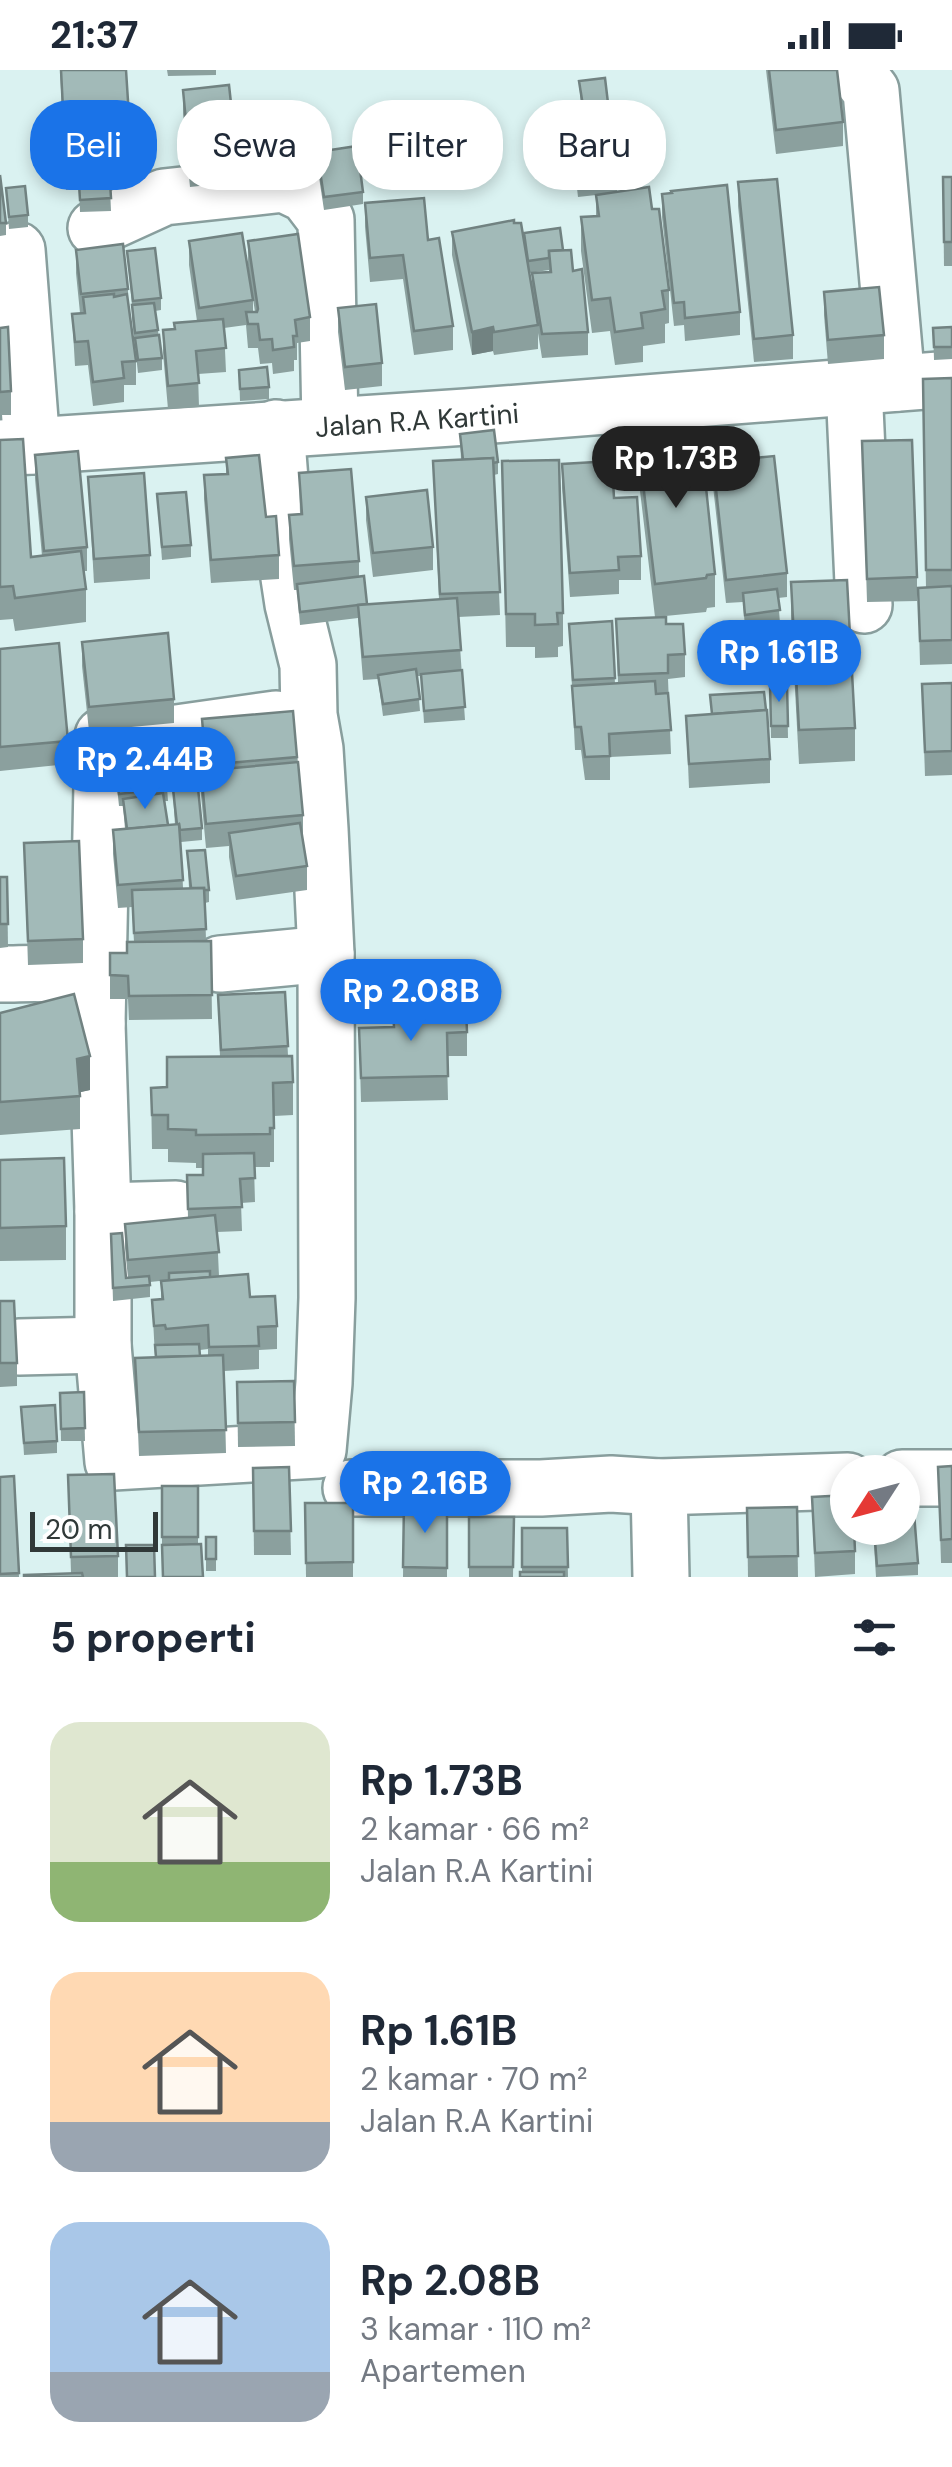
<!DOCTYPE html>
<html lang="id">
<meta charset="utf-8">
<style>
:root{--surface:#fff;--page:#f6f6f7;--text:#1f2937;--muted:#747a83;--accent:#1a73e8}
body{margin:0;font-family:"DM Sans",sans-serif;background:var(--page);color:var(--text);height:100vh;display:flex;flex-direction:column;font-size:38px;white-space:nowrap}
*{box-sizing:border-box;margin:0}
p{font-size:32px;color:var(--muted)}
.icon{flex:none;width:55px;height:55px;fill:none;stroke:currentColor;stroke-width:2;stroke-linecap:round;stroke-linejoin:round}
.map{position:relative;height:1507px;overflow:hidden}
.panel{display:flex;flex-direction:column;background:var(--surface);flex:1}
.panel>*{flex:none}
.guide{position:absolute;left:30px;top:30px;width:892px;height:90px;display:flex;gap:20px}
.needle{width:65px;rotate:234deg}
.buttons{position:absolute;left:830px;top:1385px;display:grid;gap:20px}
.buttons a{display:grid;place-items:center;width:90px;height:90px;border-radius:50%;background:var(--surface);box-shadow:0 5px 15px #0003;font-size:50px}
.scale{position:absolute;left:30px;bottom:25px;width:128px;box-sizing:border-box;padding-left:10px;border:5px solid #303938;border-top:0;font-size:28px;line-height:35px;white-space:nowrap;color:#303938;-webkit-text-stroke:8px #fff;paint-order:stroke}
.price{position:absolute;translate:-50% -85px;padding:0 22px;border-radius:35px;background:var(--accent);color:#fff;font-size:32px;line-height:65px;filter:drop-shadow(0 2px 5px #0008)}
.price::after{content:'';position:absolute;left:50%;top:60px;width:30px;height:22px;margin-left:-15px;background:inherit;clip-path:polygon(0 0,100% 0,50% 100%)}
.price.active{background:#222;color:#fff}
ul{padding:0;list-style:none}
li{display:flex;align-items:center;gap:30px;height:250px;padding:0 50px}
li span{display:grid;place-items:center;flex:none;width:280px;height:200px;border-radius:30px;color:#555}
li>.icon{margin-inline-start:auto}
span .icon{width:120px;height:120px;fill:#fffc;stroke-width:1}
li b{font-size:42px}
h2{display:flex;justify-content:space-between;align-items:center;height:120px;padding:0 50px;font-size:42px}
.chip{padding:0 35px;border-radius:40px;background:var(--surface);box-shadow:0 5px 15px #0003;font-size:35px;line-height:90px}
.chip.active{background:var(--accent);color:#fff}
.status{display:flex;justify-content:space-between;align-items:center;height:70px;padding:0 50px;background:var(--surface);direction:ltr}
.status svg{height:28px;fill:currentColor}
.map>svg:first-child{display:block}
</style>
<div class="status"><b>21:37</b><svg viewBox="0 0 49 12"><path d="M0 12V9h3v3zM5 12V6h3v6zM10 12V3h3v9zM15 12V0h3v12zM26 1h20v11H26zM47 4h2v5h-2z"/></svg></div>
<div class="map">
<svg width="952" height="1507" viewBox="0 0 952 1507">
<rect width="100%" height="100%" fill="#daf2f1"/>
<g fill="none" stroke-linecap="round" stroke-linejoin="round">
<g stroke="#889e9d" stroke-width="60">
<g id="minor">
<polyline points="855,0 871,21 897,313"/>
<polyline points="96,158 164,127 284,114 307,125 326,150 330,355"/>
<polyline points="17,180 32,376"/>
<polyline points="854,316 864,535"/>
<path id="s1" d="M 0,378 L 466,347 L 952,309"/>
<polyline points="220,894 326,884"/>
<path d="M 0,904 C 52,904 82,894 97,954 L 103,1141 L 103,1275 L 113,1392 L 318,1380 L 324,1313 L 327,1228 L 326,884 L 320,759 L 315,679 L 309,645 L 308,595 L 293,534 L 286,488 L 276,358"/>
<polyline points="97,954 103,666 163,665 276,649"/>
<polyline points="103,1141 176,1139"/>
<polyline points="19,1277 103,1275"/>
<polyline points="902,1408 952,1408"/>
<polyline points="659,1417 661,1507"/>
<polyline points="351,1418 541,1418 611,1414 659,1417 848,1411"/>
</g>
</g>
<use href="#minor" stroke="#fff" stroke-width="55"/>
</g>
<g fill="#8ba09e" fill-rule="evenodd">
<polygon points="60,0 132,93 132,117 110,118 111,141 80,142 79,120 66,120"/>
<polygon points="167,0 216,0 216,5 168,6"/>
<polygon points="766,0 837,0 843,52 843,76 776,84"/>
<polygon points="579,11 617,99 617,122 652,139 669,220 669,253 665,254 665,273 643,276 643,292 615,295 610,261 592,263 581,181 581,147 596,146 596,125 578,127 575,101 559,103 553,66 553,43 571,41 581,36"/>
<polygon points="183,20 237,88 237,112 190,117 183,44"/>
<polygon points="317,82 363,122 363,134 324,140 317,94"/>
<polygon points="0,105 6,153 6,165 0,166"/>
<polygon points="943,107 952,107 952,196 944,196"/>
<polygon points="738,112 793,265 793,289 754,292 738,136"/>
<polygon points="6,118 28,145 28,157 9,159"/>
<polygon points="662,124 740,242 740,265 685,271 684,255 674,256 662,147"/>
<polygon points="365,133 453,256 453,280 414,285 403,209 370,212 365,157"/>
<path d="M 452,162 L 524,173 L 524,163 L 563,180 L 573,201 L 588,262 L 588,285 L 542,288 L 538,263 L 538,279 L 494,285 L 493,281 L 472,285 L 452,185 ZM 549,200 L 549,202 L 532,203 L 532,217 L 529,203 Z"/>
<polygon points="189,171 253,230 253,242 255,242 248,195 248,171 310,247 310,271 297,273 297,290 294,290 294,301 273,304 272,293 260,294 258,278 248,278 246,255 224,258 226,302 198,304 199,337 168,339 163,283 163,260 174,259 197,251 189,195"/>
<polygon points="76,180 128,219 128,232 136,291 136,315 124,315 124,332 93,336 88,295 75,296 72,244 80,243 76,203"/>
<polygon points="127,181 161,228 161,240 155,241 162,288 162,300 138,303 132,248 132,235"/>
<polygon points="824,222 884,265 884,289 828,294 824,245"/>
<polygon points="338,238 382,293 382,316 345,320 338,262"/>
<polygon points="952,257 952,289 934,290 933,258"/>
<polygon points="0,258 11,321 11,345 0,345"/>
<polygon points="239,300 269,317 269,329 240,331"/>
<polygon points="952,308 952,594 920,595 918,518 926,518 923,342"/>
<polygon points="460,364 498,392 498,404 494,405 500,545 458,547 465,650 424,653 421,606 417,606 420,641 383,646 378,609 363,610 358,548 300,555 297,520 294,520 289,469 289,445 300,444 299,403 359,491 359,507 367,534 439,529 433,391 461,390"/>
<polygon points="0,370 31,487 42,486 35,409 35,385 87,477 87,501 83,501 86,519 86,552 15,561 13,549 0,550"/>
<polygon points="638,371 693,399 715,504 715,537 707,538 706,542 655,547 638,404"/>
<polygon points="862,371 917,507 917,531 867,532"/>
<polygon points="226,388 266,447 279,485 279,509 211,513 204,429 204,405 226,404"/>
<polygon points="502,391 563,543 563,576 558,577 558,587 535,588 535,577 506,577"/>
<polygon points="713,392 787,503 787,527 778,528 780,553 745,558 743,532 726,533 713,416"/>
<polygon points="562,394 614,428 641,486 641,510 619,510 619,524 570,527 562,418"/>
<polygon points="88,407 150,485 150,509 94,513"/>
<polygon points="157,424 191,475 191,487 162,490"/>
<polygon points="366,427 433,477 433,500 373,507 366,450"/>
<polygon points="791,512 855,658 855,691 799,694 791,546"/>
<polygon points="616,549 666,554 685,584 685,607 668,609 671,684 610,687 610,710 585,710 581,680 575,680 569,554 612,551 615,614 618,613"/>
<polygon points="82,572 174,629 174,653 89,661 82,596"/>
<polygon points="0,579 68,671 68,694 0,701"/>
<polygon points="952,613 952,705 925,706 922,614"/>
<polygon points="770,614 787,614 788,668 771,668"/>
<polygon points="293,641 303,745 303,769 307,796 307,820 236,830 229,787 229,776 206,778 201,725 201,701 205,701 202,649"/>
<polygon points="711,644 770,689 770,713 689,718 686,646"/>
<polygon points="108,667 169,690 169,702 166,703 168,731 165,731 168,755 175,755 172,710 202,758 202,770 181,772 183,818 189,818 187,781 209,820 209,832 205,833 206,871 211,871 212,949 129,950 128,929 110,929 110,883 127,883 134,872 132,837 118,838 113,784 113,760 125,759 123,736 119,736 116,707 110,707"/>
<polygon points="24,773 83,869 83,893 28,895"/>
<polygon points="0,807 7,807 8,877 0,878"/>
<path d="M 285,922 L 288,986 L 293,1012 L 293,1045 L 274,1046 L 274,1092 L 270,1092 L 270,1097 L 254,1097 L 255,1132 L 241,1133 L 242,1161 L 217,1162 L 219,1206 L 210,1207 L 250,1227 L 277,1256 L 277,1279 L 259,1280 L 259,1299 L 224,1301 L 226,1383 L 139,1386 L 135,1288 L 155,1287 L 152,1230 L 161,1229 L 161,1211 L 169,1210 L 150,1212 L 150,1227 L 113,1231 L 111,1164 L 126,1208 L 128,1208 L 125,1178 L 125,1154 L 188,1148 L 187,1105 L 203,1105 L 203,1098 L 196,1098 L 196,1093 L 168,1092 L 168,1079 L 152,1079 L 151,1018 L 167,1017 L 220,987 L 218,925 ZM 208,1279 L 208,1286 L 200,1286 L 200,1280 Z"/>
<polygon points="393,941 467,962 467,986 447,986 448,1030 361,1032 359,958 393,957"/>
<polygon points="0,943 90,1020 80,1022 80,1059 0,1065"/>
<polygon points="0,1090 66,1156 66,1190 0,1191"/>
<polygon points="0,1231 17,1293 17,1316 0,1317"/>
<polygon points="294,1311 295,1376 238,1377 237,1312"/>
<polygon points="84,1322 85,1371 61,1371 60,1323"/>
<polygon points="21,1337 57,1371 57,1383 24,1385"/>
<polygon points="952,1396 952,1493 941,1493 938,1397"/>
<polygon points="289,1397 291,1485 254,1485 253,1398"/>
<polygon points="68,1405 118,1486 118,1507 24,1507 71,1503"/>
<polygon points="14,1406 19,1507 0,1507 0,1407"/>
<polygon points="162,1416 198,1416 198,1474 162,1487"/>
<polygon points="812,1427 855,1481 855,1504 815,1507"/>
<polygon points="305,1433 353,1433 353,1507 306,1507"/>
<polygon points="404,1433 447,1434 447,1507 403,1507"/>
<polygon points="797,1437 798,1507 748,1507 747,1438"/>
<polygon points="469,1447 514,1447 513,1507 469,1507"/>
<polygon points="522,1458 567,1458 568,1507 520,1507 522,1502"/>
<polygon points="873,1458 902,1458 918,1493 918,1505 876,1507"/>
<rect x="206" y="1467" width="10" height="34"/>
</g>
<g fill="#718281">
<polygon points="493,257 493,281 472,285 472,262"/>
<polygon points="90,986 90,1020 77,1023 77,989"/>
</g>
<g fill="#a2bab8" stroke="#718281" stroke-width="2.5">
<polygon points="61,0 126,0 132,93 66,97"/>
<polygon points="769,0 837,0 843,52 776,60"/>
<polygon points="605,8 608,33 583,36 579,11"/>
<polygon points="229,15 237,88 190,93 183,20"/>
<polygon points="609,33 617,99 578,103 575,77 559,79 553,43 571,41 571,37"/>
<polygon points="357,76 363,122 324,127 317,82"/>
<polygon points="0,105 6,153 0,153"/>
<polygon points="943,107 952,107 952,172 944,172"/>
<polygon points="777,109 793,265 754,269 738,112"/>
<polygon points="110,112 111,128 80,130 79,114"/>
<polygon points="727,115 740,242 685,248 684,232 674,233 662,124 672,123 671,121"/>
<polygon points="25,116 28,145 9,147 6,118"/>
<polygon points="649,117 652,139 659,139 669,220 662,221 665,239 641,243 643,258 615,262 610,228 592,230 581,147 599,146 596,125"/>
<polygon points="424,128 428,170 439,168 453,256 414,261 403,185 370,188 365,133"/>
<polygon points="514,150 514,153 521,153 538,255 494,262 493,257 472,262 452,162"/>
<polygon points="560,158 563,180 549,181 549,188 528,191 524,163"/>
<polygon points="242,163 253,230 199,238 189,171"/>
<polygon points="298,164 310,247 295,250 297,266 293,266 294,277 273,280 272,269 260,270 258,254 248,254 246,242 257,242 258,239 248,171"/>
<polygon points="123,174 128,219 81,224 76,180"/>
<polygon points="155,178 161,228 133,231 127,181"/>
<polygon points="571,180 573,201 582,199 588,262 542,264 532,203 551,202 549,181"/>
<polygon points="879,217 884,265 828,270 824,222"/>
<polygon points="114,224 114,227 127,224 136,291 122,292 124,308 93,312 88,271 75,272 72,244 85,243 83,227"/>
<polygon points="154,233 158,260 135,263 132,235"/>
<polygon points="376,234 382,293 345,297 338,238"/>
<polygon points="223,249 226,278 196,281 199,313 168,316 163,260 175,259 174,253"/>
<polygon points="8,257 11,321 0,322 0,258"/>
<polygon points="952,257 952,277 934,277 933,258"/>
<polygon points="159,265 162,288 138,290 135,268"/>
<polygon points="267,297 269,317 240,319 239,300"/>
<polygon points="952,308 952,500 926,500 923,309"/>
<polygon points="494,360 498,392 493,393 493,388 463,390 460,364"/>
<polygon points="688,365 693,399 704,398 715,504 707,505 706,508 655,514 638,371"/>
<polygon points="23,369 31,487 81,481 86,519 15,528 13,516 0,517 0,370"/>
<polygon points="912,370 917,507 867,509 862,371"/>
<polygon points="78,381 87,477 44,481 35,385"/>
<polygon points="259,385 266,447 276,446 279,485 211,490 204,405 228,404 226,388"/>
<polygon points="774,386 787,503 726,510 713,392"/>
<polygon points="493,388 500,522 440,524 433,391"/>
<polygon points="559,390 563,543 557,543 558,554 535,555 535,544 506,544 502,391"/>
<polygon points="612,391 614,428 637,427 641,486 618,487 619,500 570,503 562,394"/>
<polygon points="351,399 359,491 294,496 289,445 302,444 299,403"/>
<polygon points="144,403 150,485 94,489 88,407"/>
<polygon points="427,420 433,477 373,483 366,427"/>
<polygon points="186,422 191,475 162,477 157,424"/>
<polygon points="364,506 367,534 300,542 297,514"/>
<polygon points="847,510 855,658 799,660 791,512"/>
<polygon points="952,516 952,570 920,571 918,518"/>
<polygon points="777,519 780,540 745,545 743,523"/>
<polygon points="457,528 461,580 363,587 358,535"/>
<polygon points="666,547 666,554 683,554 685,584 668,585 668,603 619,605 616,549"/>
<polygon points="612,551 615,608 573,610 569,554"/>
<polygon points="168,563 174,629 89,637 82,572"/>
<polygon points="59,573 68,671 0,677 0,579"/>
<polygon points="416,599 420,629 383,634 378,605"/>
<polygon points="462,600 465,637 424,641 421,604"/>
<polygon points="655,611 656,624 668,623 671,660 609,664 610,686 585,687 581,657 575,657 572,616"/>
<polygon points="952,613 952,681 925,682 922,614"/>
<polygon points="770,614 787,614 788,656 771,656"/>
<polygon points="764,622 766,640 712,644 710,625"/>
<polygon points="767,640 770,689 689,694 686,646"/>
<polygon points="293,641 297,687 206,695 202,649"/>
<polygon points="167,663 169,690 110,695 108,667"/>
<polygon points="298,692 303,745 206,754 201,701"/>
<polygon points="165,694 168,718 119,724 116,699"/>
<polygon points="197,708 202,758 180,760 179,754 177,755 172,710"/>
<polygon points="163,723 168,755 127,759 123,729"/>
<polygon points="300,753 307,796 236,806 229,763"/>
<polygon points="179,754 183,810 118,815 113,760"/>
<polygon points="79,771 83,869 28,871 24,773"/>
<polygon points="205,780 209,820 204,820 204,818 191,818 187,781"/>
<polygon points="0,807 7,807 8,854 0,854"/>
<polygon points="204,818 206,859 134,863 132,820"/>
<polygon points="211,871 212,925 129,926 128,906 110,905 110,883 127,883 127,872"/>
<polygon points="285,922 288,976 221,980 218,925"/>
<polygon points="74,924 90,986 77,989 80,1026 0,1032 0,943"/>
<polygon points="466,938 467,962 447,963 448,1006 361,1008 359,958 394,957 393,941"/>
<polygon points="292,986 293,1012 273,1013 274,1058 270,1058 270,1064 196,1065 196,1060 168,1059 168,1045 152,1045 151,1018 167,1017 167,987"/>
<polygon points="254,1083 255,1108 240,1109 242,1137 188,1139 187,1105 203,1105 203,1084"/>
<polygon points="64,1088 66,1156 0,1158 0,1090"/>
<polygon points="215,1145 219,1182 128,1190 125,1154"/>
<polygon points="122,1163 126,1208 149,1206 150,1215 113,1218 111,1164"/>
<polygon points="210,1201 210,1207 169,1211 169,1203"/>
<polygon points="248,1204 250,1227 275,1226 277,1256 258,1257 259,1276 209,1277 208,1255 166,1259 165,1255 154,1256 152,1230 163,1229 161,1211"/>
<polygon points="0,1231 14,1231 17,1293 0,1293"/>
<polygon points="199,1274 200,1286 156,1287 155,1275"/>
<polygon points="223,1285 226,1360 139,1362 135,1288"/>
<polygon points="294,1311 295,1352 238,1353 237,1312"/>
<polygon points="84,1322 85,1358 61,1359 60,1323"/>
<polygon points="55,1335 57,1371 24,1373 21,1337"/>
<polygon points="952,1396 952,1469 941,1470 938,1397"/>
<polygon points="289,1397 291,1461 254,1461 253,1398"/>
<polygon points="114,1404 118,1486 71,1487 68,1405"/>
<polygon points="14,1406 19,1503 0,1504 0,1407"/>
<rect x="162" y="1416" width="36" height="51"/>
<polygon points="848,1425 848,1458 854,1458 855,1481 815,1483 812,1427"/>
<polygon points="305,1433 353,1433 353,1492 306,1493"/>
<polygon points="404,1433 447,1434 447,1498 403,1497"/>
<polygon points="797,1437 798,1486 748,1487 747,1438"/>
<polygon points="914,1443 918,1493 877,1496 874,1458 902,1458 902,1444"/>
<polygon points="469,1447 514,1447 513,1497 469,1497"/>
<polygon points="522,1458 567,1458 568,1497 522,1497"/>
<rect x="206" y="1467" width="10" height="22"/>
<polygon points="201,1474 203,1507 163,1507 162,1475"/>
<polygon points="126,1475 154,1475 155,1507 127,1507"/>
<rect x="520" y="1502" width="44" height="5"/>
<polygon points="82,1503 83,1507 24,1507 24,1505"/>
</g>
<g text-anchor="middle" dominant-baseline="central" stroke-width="10" stroke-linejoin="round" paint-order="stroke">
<g font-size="28" fill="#303938" stroke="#fff">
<text stroke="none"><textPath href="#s1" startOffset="418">Jalan R.A Kartini</textPath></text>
</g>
</g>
</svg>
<div class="buttons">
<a><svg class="needle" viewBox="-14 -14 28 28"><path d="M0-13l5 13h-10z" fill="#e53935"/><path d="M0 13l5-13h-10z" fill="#747a83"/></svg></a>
</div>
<div class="scale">20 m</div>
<b class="price active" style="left:676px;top:441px">Rp 1.73B</b>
<b class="price" style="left:779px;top:635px">Rp 1.61B</b>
<b class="price" style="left:145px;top:742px">Rp 2.44B</b>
<b class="price" style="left:411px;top:974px">Rp 2.08B</b>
<b class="price" style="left:425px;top:1466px">Rp 2.16B</b>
<div class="guide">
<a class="chip active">Beli</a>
<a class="chip">Sewa</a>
<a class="chip">Filter</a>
<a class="chip">Baru</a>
</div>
</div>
<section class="panel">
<h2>5 properti<svg class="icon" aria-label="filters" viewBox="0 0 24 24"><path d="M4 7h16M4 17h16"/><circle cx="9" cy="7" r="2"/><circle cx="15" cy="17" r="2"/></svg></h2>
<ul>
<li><span style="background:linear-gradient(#dfe7d0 70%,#8fb573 0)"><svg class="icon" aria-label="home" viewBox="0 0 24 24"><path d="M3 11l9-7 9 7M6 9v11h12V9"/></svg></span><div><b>Rp 1.73B</b><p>2 kamar · 66 m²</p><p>Jalan R.A Kartini</p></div></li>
<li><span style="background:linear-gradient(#ffd9b3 75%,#9aa5b1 0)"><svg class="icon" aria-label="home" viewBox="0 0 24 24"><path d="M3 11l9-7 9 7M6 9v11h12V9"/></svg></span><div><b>Rp 1.61B</b><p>2 kamar · 70 m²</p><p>Jalan R.A Kartini</p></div></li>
<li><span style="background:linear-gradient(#a9c7e8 75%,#9aa5b1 0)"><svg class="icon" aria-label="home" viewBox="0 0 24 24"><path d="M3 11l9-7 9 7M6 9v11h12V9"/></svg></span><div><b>Rp 2.08B</b><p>3 kamar · 110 m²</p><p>Apartemen</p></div></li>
</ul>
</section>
